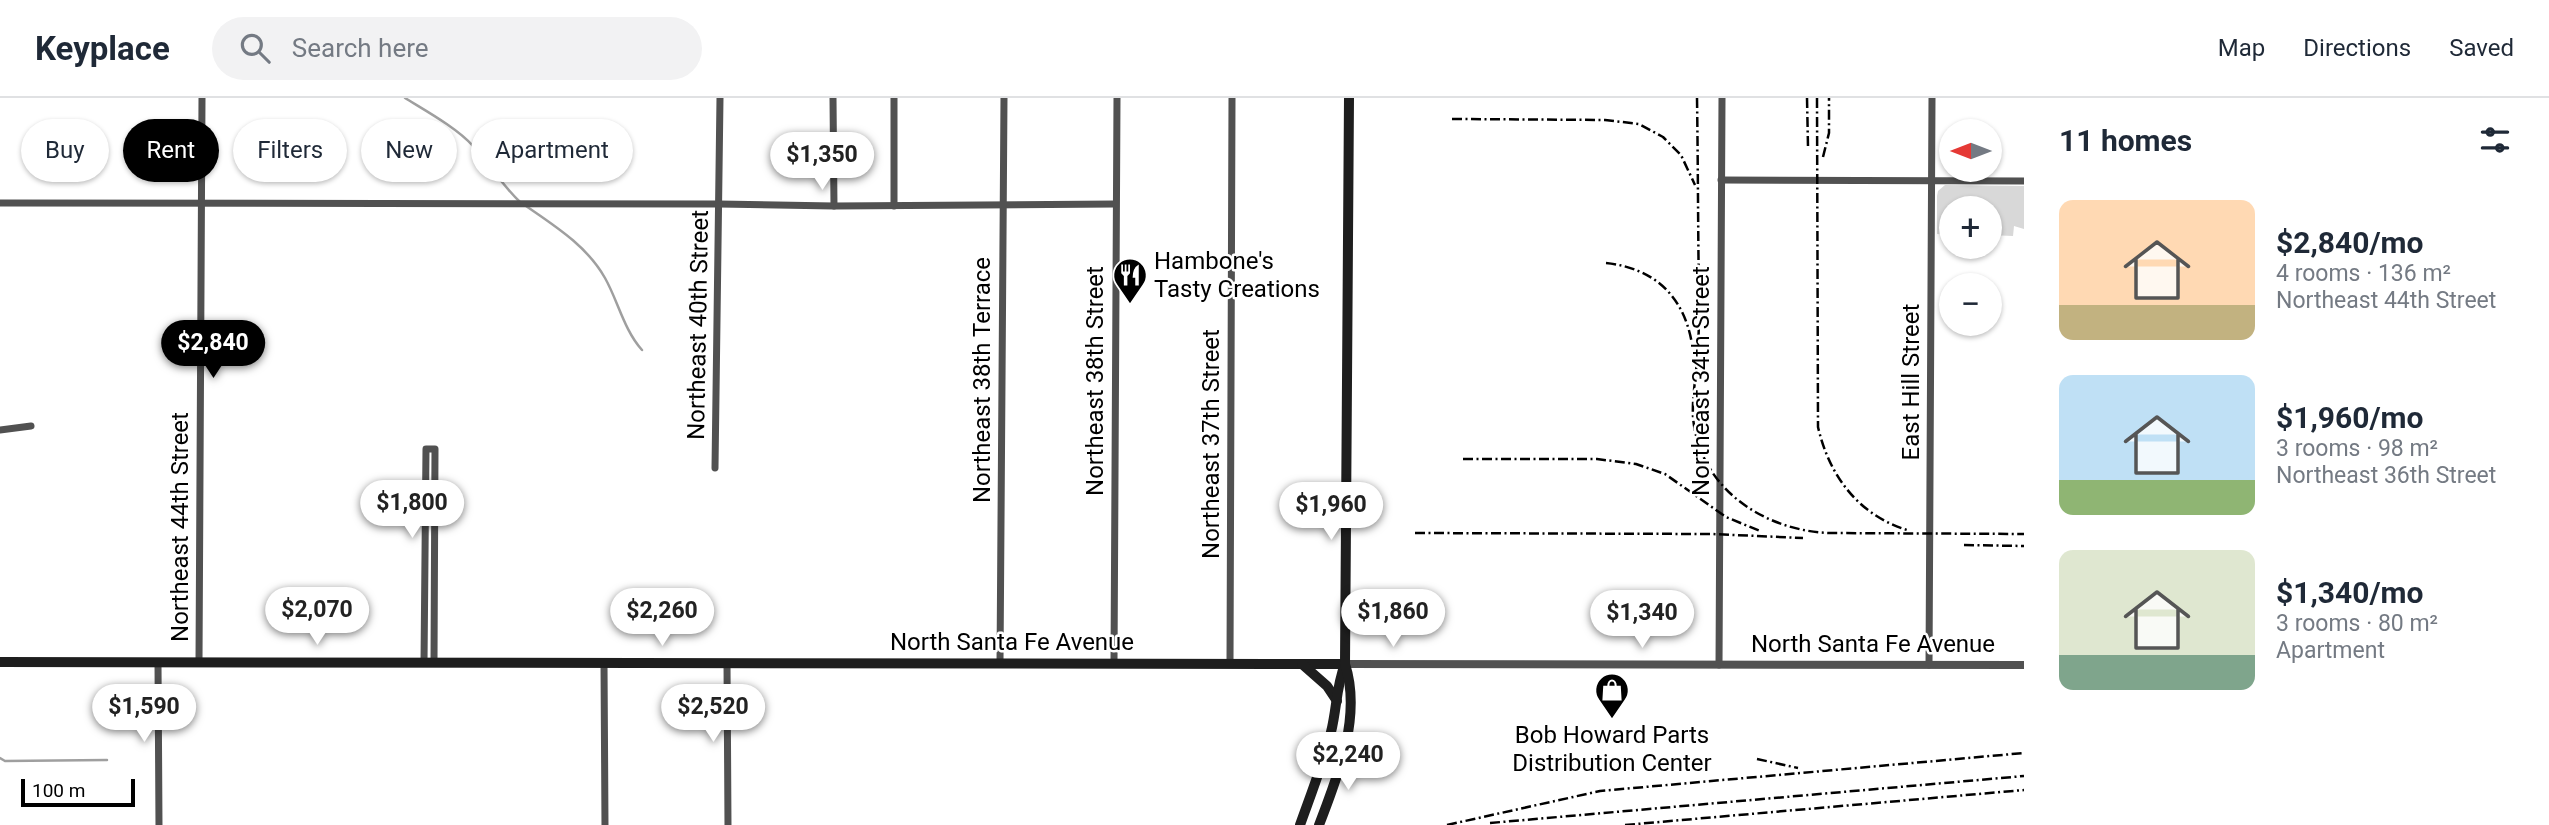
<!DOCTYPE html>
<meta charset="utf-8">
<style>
:root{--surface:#fff;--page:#f2f2f3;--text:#1f2937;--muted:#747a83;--line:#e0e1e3;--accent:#000}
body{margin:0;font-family:Roboto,sans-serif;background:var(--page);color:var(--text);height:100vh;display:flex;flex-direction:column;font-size:26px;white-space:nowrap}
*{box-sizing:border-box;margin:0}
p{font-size:23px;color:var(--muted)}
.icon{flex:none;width:38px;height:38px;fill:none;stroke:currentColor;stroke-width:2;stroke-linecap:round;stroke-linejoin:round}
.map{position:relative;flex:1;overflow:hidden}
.details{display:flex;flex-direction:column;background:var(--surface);width:525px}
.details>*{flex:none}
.top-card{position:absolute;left:21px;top:21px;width:665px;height:63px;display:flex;gap:14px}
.needle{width:46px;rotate:270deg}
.buttons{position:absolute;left:1939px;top:21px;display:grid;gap:14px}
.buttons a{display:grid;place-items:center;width:63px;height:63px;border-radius:50%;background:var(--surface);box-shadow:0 2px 5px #0004;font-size:35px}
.scale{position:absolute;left:21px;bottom:18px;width:114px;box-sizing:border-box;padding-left:7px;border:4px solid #000;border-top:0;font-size:19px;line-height:24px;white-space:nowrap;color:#000;-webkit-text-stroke:5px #fff;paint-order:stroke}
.price{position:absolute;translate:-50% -60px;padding:0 16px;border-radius:24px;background:#fff;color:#222;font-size:23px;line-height:46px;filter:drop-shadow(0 2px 4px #0008)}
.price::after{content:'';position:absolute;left:50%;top:42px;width:21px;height:16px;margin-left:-10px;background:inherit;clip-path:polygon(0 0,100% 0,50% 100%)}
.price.active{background:var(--accent);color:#fff}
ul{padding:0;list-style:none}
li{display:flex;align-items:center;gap:21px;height:175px;padding:0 35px}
li span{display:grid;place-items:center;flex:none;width:196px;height:140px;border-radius:14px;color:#555}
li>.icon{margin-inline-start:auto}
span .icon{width:84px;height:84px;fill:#fffc;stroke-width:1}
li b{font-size:30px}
h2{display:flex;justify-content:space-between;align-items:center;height:84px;padding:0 35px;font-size:30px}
.tag{padding:0 24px;border-radius:32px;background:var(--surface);box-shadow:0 2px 5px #0004;font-size:24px;line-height:63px}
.tag.active{background:var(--accent);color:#fff}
header{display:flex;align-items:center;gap:42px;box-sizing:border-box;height:98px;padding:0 35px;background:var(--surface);border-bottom:2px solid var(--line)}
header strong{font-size:33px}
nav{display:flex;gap:38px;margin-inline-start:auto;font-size:24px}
.search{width:490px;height:63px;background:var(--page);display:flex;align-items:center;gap:18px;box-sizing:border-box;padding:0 24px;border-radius:38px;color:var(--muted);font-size:26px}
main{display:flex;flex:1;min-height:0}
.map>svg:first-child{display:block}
</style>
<header>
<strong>Keyplace</strong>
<div class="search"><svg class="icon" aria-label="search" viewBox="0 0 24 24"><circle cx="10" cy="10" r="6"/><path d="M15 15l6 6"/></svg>Search here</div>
<nav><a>Map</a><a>Directions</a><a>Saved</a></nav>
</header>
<main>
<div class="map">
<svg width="2024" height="727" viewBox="0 0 2024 727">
<rect width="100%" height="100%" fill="#fff"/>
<polygon fill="#d8d8d8" points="1945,87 2024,88 2024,131 2014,128 2013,138 1990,137 1990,110 1951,110 1951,137 1937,136 1937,98 1938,93"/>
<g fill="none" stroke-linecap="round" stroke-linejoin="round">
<g stroke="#9f9f9f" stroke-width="2.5">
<path d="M 405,0 C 426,13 457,30 473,48 C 490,67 502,87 520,104"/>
<path d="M 526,108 C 555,128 587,148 605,180 C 618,203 624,232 642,252"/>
<polyline points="0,660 5,663 107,662"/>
</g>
<g stroke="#515151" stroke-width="7">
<polyline points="833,0 834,108"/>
<polyline points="894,0 894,108"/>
<polyline points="1721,82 2024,83"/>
<polyline points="0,105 719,106 834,108 1115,106"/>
<polyline points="0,332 31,328"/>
<polyline points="715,370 720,0"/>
<polyline points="199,564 202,0"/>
<polyline points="158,565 159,727"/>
<polyline points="424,565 426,351 435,351 434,565"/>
<polyline points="604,565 605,727"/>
<polyline points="727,565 728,727"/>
<polyline points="1000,565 1004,0"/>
<polyline points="1114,565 1117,0"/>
<polyline points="1230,566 1232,0"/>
<polyline points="1719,567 1722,0"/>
<polyline points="1929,567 1932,0"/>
</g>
<polyline stroke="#515151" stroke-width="8" points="1345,566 2024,567"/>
<g stroke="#1e1e1e" stroke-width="10">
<polyline points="0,564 1345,566"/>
<polyline points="1302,566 1327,588 1337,603"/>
<path d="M 1300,727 C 1311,696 1323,666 1331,634 C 1337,610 1336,589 1345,566"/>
<path d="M 1319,727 C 1338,678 1362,618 1345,566 L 1349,0"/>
</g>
<g stroke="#000" stroke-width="2.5" stroke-dasharray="10 3.5 2 3.5" stroke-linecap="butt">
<path d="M 1697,0 C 1698,67 1698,135 1699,202 C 1699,222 1699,241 1697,261 C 1696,280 1692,299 1693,319 C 1699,390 1764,433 1830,435 L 2024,436"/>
<polyline points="1807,0 1808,49"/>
<path d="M 1817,0 L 1818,329 C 1829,377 1858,417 1907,432"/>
<polyline points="1452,21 1605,22 1639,26 1663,39 1681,57 1695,87"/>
<polyline points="1823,59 1829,35 1829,0"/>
<path d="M 1606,165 C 1654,170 1684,198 1692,246"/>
<polyline points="1463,361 1597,361 1636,366 1665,376 1726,419 1760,433"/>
<polyline points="1415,435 1712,436 1803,440"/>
<polyline points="1964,447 2024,448"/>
<polyline points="1757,661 1798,670"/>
<polyline points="1490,725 2024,678"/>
<polyline points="1447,727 1600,693 2024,655"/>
<polyline points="1625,727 2024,692"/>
</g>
</g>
<defs>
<g id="restaurant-pin" transform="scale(1.75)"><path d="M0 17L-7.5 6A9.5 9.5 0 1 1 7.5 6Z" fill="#000" stroke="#fff"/><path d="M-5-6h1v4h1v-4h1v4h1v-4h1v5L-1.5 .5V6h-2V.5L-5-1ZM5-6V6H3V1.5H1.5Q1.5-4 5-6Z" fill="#fff"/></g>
<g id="shop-pin" transform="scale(1.75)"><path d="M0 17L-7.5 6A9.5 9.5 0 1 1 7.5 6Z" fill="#000" stroke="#fff"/><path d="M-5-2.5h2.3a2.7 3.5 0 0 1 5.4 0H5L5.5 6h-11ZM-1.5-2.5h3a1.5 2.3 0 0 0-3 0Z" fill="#fff"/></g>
</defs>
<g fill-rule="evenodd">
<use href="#restaurant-pin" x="1130" y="177"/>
<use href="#shop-pin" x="1612" y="592"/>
</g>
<g text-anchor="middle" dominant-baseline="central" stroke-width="5" stroke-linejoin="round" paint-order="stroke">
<g font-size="24" fill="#000" stroke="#fff" text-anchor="start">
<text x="1154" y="163">Hambone's<tspan x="1154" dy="28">Tasty Creations</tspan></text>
<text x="1612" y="637" text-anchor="middle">Bob Howard Parts<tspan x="1612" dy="28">Distribution Center</tspan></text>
</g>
<g font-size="24" fill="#000" stroke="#fff">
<text transform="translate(698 227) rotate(-89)">Northeast 40th Street</text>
<text transform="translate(982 282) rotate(-90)">Northeast 38th Terrace</text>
<text transform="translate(1095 283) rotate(-90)">Northeast 38th Street</text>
<text transform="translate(1701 283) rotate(-90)">Northeast 34th Street</text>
<text transform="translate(1911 284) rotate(-90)">East Hill Street</text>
<text transform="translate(1211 346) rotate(-90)">Northeast 37th Street</text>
<text transform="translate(180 429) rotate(-90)">Northeast 44th Street</text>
<text x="1012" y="544">North Santa Fe Avenue</text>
<text x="1873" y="546">North Santa Fe Avenue</text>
</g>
</g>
</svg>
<div class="buttons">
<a><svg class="needle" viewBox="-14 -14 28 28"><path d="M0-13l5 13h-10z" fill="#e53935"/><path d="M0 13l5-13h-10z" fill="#747a83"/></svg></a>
<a>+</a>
<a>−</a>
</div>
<div class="scale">100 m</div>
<b class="price" style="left:822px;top:94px">$1,350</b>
<b class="price active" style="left:213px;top:282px">$2,840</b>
<b class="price" style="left:412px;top:442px">$1,800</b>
<b class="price" style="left:1331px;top:444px">$1,960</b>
<b class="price" style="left:317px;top:549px">$2,070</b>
<b class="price" style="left:662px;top:550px">$2,260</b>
<b class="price" style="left:1393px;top:551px">$1,860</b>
<b class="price" style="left:1642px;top:552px">$1,340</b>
<b class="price" style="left:144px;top:646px">$1,590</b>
<b class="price" style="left:713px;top:646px">$2,520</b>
<b class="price" style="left:1348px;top:694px">$2,240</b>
<div class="top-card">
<a class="tag">Buy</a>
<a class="tag active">Rent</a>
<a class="tag">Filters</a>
<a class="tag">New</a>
<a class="tag">Apartment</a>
</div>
</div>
<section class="details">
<h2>11 homes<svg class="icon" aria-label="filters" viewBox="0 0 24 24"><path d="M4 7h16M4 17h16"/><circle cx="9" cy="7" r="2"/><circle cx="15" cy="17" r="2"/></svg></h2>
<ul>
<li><span style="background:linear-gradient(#ffd9b3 75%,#c2b280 0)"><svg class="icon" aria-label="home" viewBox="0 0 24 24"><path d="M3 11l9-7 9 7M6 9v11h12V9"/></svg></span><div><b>$2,840/mo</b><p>4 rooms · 136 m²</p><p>Northeast 44th Street</p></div></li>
<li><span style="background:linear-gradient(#bfe0f5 75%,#8fb573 0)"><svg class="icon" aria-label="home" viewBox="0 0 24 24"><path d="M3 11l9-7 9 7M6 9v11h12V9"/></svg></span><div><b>$1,960/mo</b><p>3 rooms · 98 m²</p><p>Northeast 36th Street</p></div></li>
<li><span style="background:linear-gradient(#dfe7d0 75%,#7fa58c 0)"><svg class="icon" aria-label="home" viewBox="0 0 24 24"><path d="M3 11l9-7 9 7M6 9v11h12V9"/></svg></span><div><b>$1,340/mo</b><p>3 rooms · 80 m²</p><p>Apartment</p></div></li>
</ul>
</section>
</main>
